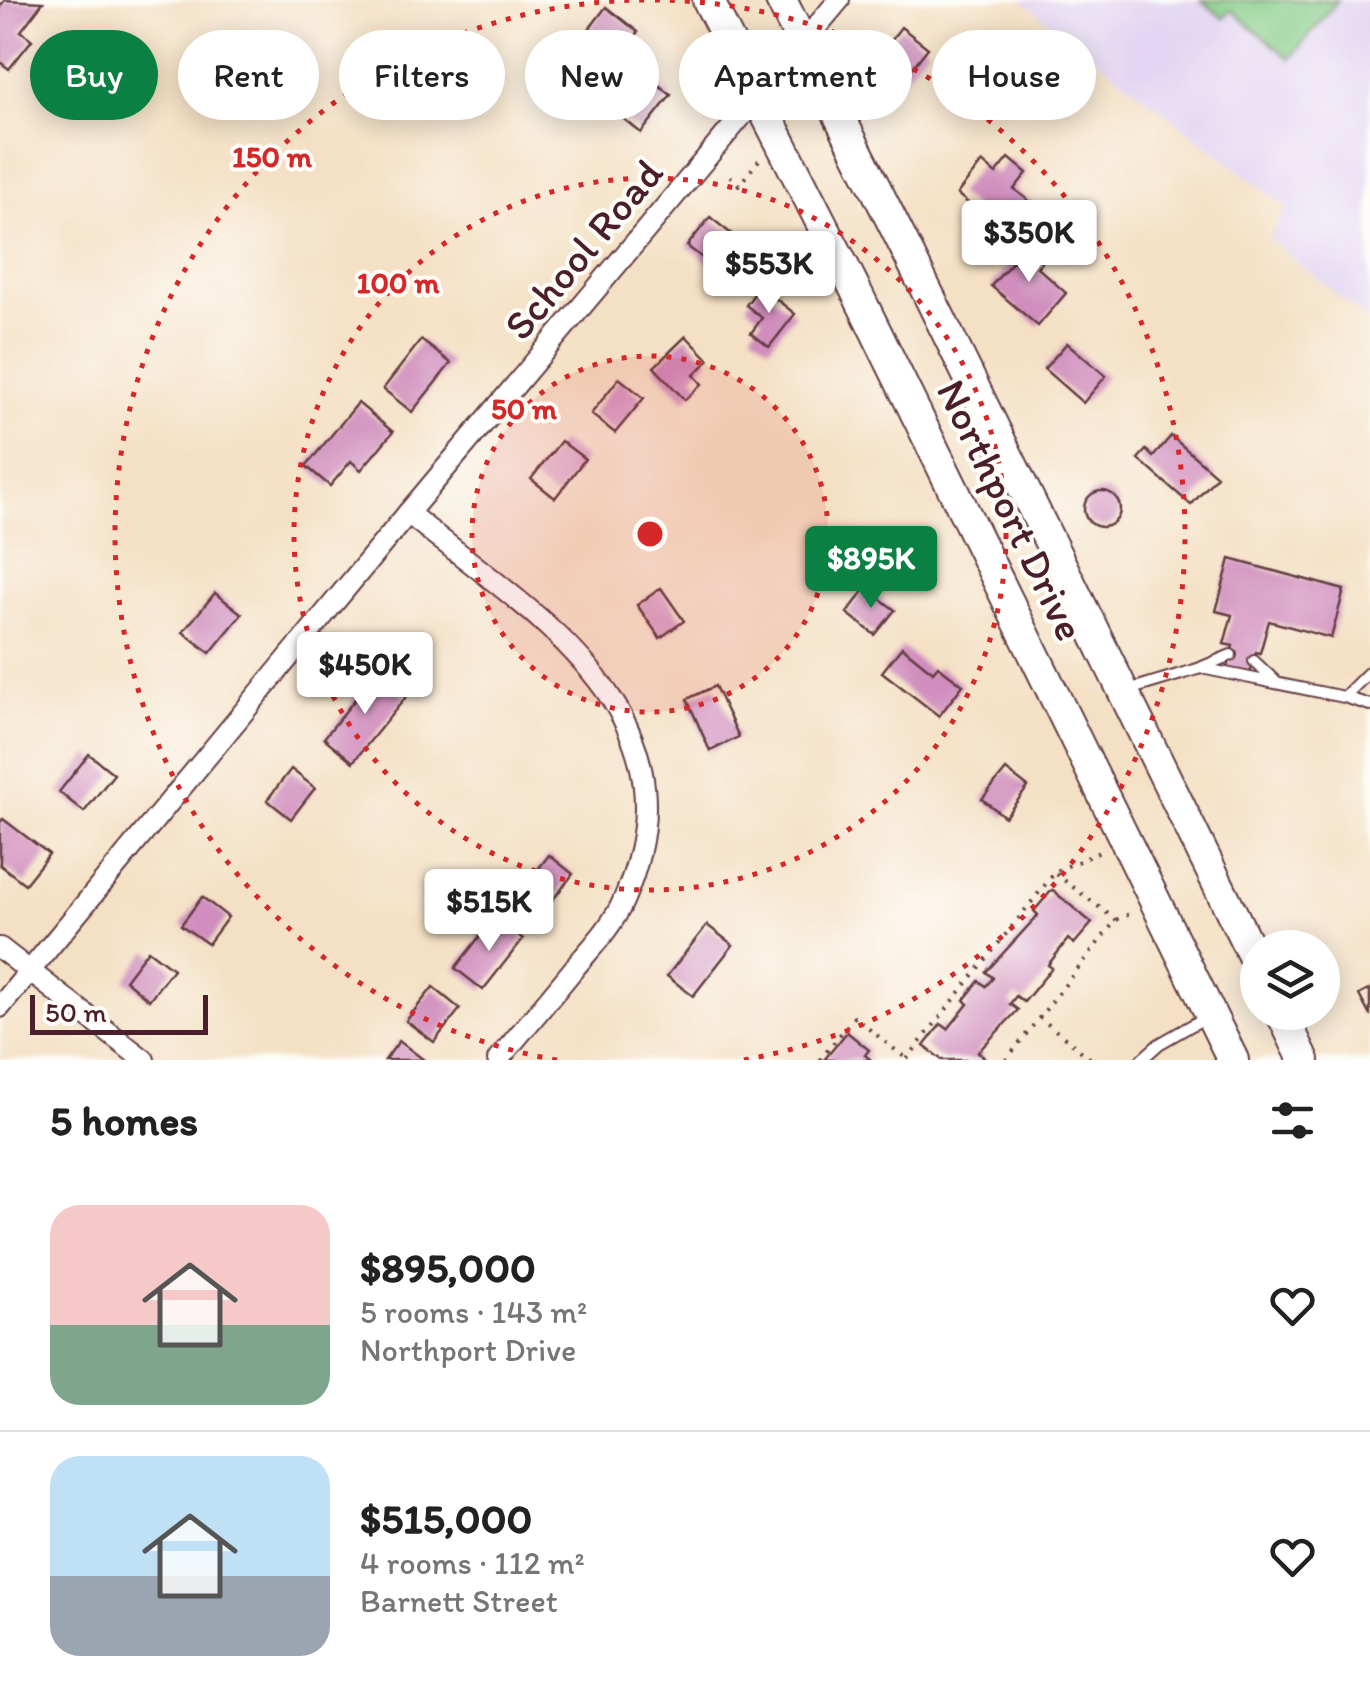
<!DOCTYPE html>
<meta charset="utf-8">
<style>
:root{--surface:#fff;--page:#f2f2f2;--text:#222;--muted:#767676;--line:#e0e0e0;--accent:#0b8043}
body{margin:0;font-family:Itim,sans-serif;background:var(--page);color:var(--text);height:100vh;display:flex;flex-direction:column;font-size:38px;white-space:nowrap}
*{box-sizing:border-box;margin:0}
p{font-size:32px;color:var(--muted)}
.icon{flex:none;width:55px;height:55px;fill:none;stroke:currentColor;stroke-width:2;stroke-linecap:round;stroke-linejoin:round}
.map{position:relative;height:1060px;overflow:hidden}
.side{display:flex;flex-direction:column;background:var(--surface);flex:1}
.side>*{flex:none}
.guide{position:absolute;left:30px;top:30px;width:1310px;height:90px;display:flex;gap:20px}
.buttons{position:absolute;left:1240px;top:930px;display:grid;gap:20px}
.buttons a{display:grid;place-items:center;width:100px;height:100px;border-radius:50%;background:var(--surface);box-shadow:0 5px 25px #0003;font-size:50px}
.scale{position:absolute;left:30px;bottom:25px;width:178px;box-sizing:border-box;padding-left:10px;border:5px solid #4a1f2b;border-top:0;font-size:28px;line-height:35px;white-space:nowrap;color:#4a1f2b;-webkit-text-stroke:8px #fdfcf7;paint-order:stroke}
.price{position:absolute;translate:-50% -85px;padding:0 22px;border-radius:10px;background:#fff;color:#222;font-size:32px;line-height:65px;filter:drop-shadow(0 2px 5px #0008)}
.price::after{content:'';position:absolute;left:50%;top:60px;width:30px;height:22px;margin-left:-15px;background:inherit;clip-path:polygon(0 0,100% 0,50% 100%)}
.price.current{background:var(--accent);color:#fff}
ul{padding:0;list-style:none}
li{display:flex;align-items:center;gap:30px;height:250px;padding:0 50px}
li+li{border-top:2px solid var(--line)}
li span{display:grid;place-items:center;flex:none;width:280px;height:200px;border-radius:30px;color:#555}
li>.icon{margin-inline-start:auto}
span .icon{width:120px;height:120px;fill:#fffc;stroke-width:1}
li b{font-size:42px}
h2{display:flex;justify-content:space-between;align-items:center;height:120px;padding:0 50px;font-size:42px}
.tag{padding:0 35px;border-radius:45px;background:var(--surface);box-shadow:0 5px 25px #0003;font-size:35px;line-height:90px}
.tag.current{background:var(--accent);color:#fff}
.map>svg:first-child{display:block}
</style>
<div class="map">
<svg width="1370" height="1060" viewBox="0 0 1370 1060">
<rect width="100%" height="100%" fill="#fdfcf7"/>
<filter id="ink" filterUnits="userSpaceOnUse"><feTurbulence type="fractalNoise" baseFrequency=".01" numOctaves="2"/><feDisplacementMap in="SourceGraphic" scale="20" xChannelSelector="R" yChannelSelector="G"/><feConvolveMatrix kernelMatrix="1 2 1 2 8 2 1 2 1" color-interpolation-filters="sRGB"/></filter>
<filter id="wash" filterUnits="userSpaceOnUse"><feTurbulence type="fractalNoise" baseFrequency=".0048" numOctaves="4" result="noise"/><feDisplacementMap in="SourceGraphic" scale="40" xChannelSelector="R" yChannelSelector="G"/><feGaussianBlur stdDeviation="2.25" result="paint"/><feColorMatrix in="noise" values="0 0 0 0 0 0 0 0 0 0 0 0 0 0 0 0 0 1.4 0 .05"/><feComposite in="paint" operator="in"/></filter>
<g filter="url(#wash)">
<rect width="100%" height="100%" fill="#f4e0c4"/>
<polygon fill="#e2d4f3" points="1021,0 1370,0 1370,322 1268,238 1287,208"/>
<polygon fill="#83ca86" stroke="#667458" stroke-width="2.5" points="1201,0 1338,0 1290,59 1231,10 1224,19"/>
<g id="blocks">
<g fill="#d08dbd">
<polygon points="5,0 43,2 21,31 32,40 9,69 0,62 0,6"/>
<polygon points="606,7 638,32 608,71 576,46"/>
<polygon points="901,27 928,48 905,77 879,56"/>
<polygon points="644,73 671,95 641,133 614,111"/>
<polygon points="1009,158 1027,173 1014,189 1037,207 1012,238 957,194 982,162 996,174"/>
<polygon points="710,217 758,255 736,284 687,246"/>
<polygon points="1031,241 1048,255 1037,267 1066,293 1038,326 991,286"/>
<polygon points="760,286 795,314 769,347 751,333 762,318 746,305"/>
<polygon points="686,336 709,360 694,375 702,384 685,400 654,367"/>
<polygon points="421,340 451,363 412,412 383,389"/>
<polygon points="1067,343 1106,376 1083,403 1044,369"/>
<polygon points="619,378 644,398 615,433 591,414"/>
<polygon points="358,403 393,432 361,470 351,461 330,486 306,466"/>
<polygon points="1171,436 1217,476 1191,505 1138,459 1146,450 1153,457"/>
<polygon points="561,441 585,459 555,498 531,479"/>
<circle cx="1102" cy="509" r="18"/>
<polygon points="1230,559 1344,590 1331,638 1269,621 1260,653 1256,652 1250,674 1227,668 1233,646 1224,644 1232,615 1216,611"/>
<polygon points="661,588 684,621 660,638 637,605"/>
<polygon points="866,588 895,610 875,635 847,613"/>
<polygon points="215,593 242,614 210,653 183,632"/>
<polygon points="902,647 933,672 938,666 963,685 939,716 882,672"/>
<polygon points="376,673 406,697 353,762 324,738"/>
<polygon points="715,686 739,737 710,751 687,699"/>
<polygon points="89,754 114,774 84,812 59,792"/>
<polygon points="291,769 315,788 291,819 267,800"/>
<polygon points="1006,770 1028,787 1005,817 982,799"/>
<polygon points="3,819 49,854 25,884 0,865 0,822"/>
<polygon points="549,855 573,874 533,925 509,907"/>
<polygon points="1052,890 1092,923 1074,944 1068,939 1048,965 1052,968 1024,1002 1016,996 1010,1004 1018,1010 978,1052 984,1057 981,1060 942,1060 924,1046 941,1024 948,1029 968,1004 964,1000 979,981 986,986 993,978 986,972 1038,915 1034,911"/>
<polygon points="202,897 228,917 208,944 181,925"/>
<polygon points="495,917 523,939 483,990 455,968"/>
<polygon points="707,925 733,945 693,996 667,976"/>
<polygon points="148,950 173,969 149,1000 125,980"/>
<polygon points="433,987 460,1009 434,1042 406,1021"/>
<polygon points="1370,989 1370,1016 1359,995"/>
<polygon points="847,1032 869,1050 865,1055 871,1060 824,1060"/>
<polygon points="399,1041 424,1060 385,1060"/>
</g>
</g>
</g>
<g filter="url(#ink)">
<use href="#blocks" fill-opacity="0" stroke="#643c42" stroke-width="2.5"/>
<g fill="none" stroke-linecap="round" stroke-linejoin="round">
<g stroke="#643c42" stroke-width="14">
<g id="lane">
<polyline points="1254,661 1275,681"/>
<polyline points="1202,667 1231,655"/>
<polyline points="1125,691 1201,668 1344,697 1370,671"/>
<polyline points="1344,697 1370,705"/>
<polyline points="1141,1060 1159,1044 1206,1017"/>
</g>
</g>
<g stroke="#643c42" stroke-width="24">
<g id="street">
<path d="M 408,513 C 530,614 706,710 624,899 C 614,924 593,946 576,966 C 550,998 524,1029 498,1060"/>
<polyline points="0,948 144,1060"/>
<polyline points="0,1007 408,513 839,0"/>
</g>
</g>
<g stroke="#643c42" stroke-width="34">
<g id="primary">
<polyline points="708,0 852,283 1233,1060"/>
<polyline points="781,0 909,255 1258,966"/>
<polyline points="1281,1012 1304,1060"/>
</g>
</g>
<g stroke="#643c42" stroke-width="4" stroke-dasharray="2.5 8" stroke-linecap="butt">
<polyline points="842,38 849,52"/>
<polyline points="730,176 739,185 759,160"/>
<polyline points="1056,874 1116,920"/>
<polyline points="1039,1017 1092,1060"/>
<polyline points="907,1059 1056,871 1102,851"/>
<polyline points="820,1060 854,1017 908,1060"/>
<polyline points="1006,1060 1116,920 1132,913"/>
</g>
<use href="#lane" stroke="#fff" stroke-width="10"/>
<use href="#street" stroke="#fff" stroke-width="20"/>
<use href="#primary" stroke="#fff" stroke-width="30"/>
</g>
</g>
<circle cx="650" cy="534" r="178" fill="#d62828" fill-opacity=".12"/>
<g fill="none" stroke="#d62828" stroke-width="5" stroke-dasharray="5 10">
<circle cx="650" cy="534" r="178"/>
<circle cx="650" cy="534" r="356"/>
<path d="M557 1060A534 534 0 0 1 645 0M655 0A534 534 0 0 1 743 1060"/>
</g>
<g text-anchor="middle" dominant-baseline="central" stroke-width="8" stroke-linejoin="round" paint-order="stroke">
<g font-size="42" fill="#4a1f2b" stroke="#fdfcf7">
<text transform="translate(583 249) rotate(-50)">School Road</text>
<text transform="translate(1011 510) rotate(64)">Northport Drive</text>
</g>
</g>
<circle cx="650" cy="534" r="15" fill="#d62828" stroke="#fdfcf7" stroke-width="5"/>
<g font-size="30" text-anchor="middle" font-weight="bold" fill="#d62828" stroke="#fdfcf7" stroke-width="8" stroke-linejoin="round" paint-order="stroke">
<text x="272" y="167">150 m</text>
<text x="398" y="293">100 m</text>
<text x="524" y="419">50 m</text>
</g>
</svg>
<div class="buttons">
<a><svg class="icon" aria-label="layers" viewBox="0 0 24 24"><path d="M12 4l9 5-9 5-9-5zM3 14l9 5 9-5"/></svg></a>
</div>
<div class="scale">50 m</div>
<b class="price" style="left:1029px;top:285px">$350K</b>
<b class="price" style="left:769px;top:316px">$553K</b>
<b class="price current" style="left:871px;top:611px">$895K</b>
<b class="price" style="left:365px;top:717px">$450K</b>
<b class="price" style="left:489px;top:954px">$515K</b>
<div class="guide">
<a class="tag current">Buy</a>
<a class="tag">Rent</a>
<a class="tag">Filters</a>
<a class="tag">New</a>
<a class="tag">Apartment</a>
<a class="tag">House</a>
</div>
</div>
<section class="side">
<h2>5 homes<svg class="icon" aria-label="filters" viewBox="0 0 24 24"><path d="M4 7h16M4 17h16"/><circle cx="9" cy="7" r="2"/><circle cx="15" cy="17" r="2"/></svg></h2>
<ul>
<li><span style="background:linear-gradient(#f6c9c9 60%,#7fa58c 0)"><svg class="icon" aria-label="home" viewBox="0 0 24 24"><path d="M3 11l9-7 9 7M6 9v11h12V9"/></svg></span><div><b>$895,000</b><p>5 rooms · 143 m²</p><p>Northport Drive</p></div><svg class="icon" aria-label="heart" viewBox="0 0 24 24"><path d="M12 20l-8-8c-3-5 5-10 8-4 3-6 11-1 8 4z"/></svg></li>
<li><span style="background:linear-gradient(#bfe0f5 60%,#9aa5b1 0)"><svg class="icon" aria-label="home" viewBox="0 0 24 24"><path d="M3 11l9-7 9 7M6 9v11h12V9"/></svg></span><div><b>$515,000</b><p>4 rooms · 112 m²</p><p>Barnett Street</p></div><svg class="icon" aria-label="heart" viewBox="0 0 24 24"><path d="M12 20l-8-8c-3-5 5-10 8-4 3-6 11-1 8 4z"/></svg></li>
</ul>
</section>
